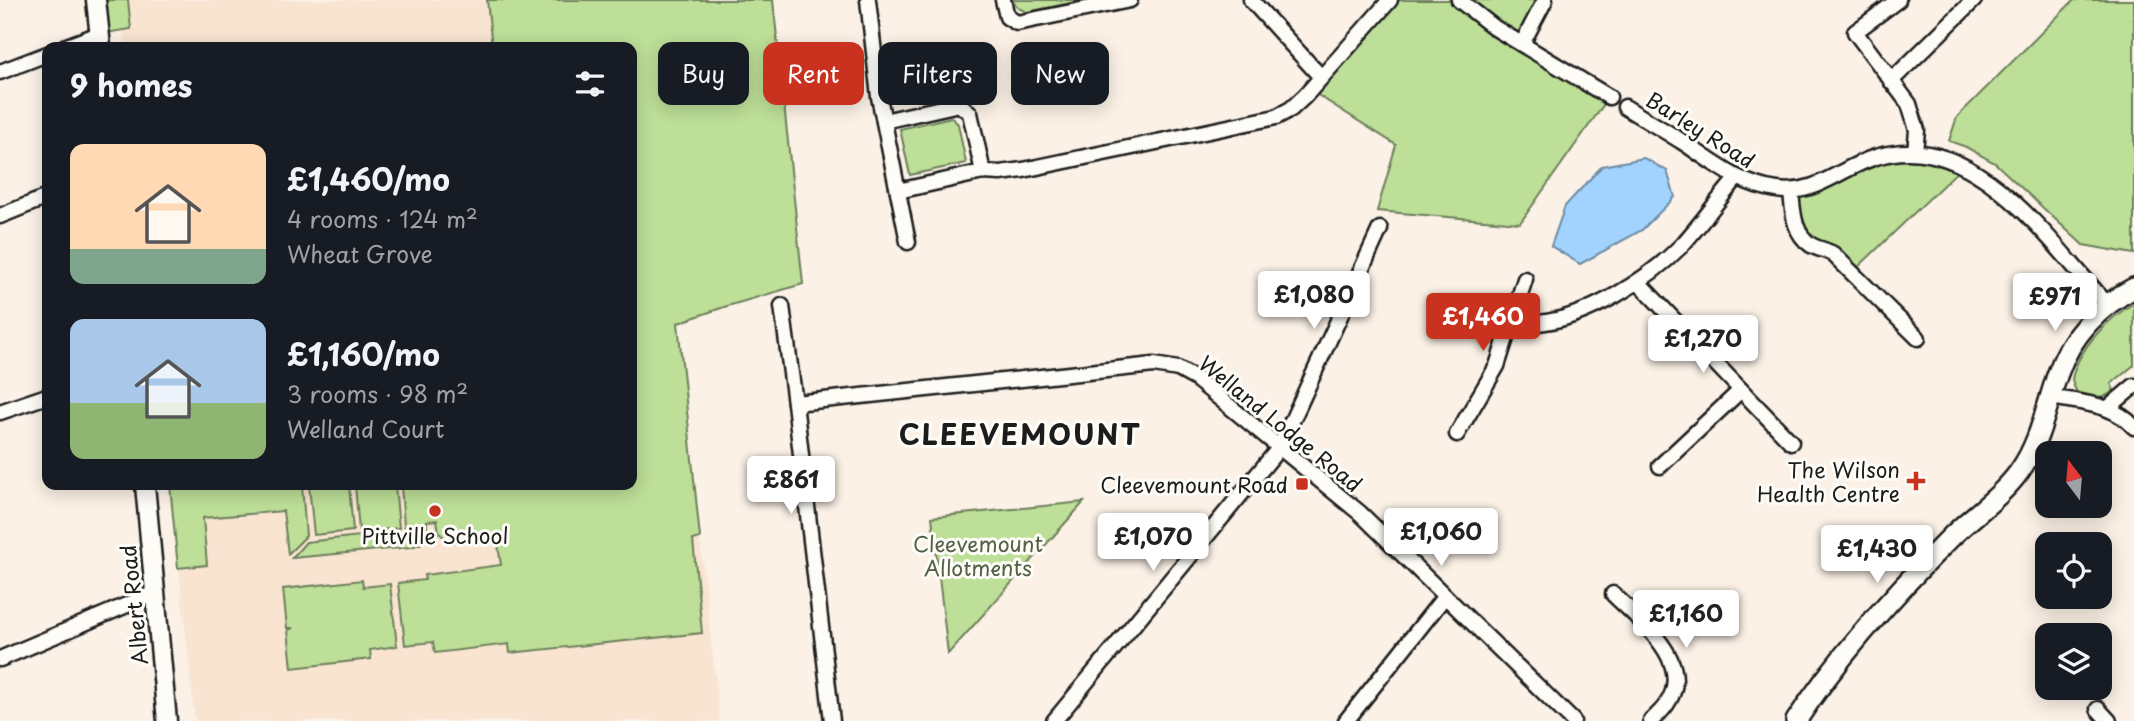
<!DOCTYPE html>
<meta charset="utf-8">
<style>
:root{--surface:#171b24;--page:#242831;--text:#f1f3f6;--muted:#9ea1a6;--accent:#c8321e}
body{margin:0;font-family:"Playpen Sans",sans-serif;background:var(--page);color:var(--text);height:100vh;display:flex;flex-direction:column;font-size:26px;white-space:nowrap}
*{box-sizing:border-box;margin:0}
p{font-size:23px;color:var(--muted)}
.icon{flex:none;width:38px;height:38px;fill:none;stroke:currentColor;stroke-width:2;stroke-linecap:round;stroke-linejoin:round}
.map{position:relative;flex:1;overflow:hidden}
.details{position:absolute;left:42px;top:42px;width:595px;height:448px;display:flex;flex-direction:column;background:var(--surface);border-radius:14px;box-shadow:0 4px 18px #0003}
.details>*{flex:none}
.top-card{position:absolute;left:658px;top:42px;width:665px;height:63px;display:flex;gap:14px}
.needle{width:46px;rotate:344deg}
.controls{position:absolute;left:2035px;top:441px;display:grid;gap:14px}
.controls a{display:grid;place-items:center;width:77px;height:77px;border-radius:14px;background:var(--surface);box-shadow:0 4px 18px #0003;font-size:35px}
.price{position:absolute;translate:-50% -60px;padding:0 16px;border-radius:7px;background:#fff;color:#222;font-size:23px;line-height:46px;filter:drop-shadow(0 2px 4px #0008)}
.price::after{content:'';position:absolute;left:50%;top:42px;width:21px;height:16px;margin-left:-10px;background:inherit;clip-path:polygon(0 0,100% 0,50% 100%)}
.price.active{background:var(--accent);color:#fff}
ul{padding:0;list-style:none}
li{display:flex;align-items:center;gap:21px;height:175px;padding:0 28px}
li span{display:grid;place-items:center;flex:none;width:196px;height:140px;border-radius:14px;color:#555}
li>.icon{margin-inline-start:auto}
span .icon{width:84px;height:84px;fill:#fffc;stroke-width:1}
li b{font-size:30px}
h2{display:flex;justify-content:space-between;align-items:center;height:84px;padding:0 28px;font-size:30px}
.pill{padding:0 24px;border-radius:14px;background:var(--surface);box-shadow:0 4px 18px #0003;font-size:24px;line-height:63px}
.pill.active{background:var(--accent);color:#fff}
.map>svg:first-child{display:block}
</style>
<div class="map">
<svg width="2134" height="721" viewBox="0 0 2134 721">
<rect width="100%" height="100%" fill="#fbf1e6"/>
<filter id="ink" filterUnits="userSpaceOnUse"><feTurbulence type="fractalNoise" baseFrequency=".0143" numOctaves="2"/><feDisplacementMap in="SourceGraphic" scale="14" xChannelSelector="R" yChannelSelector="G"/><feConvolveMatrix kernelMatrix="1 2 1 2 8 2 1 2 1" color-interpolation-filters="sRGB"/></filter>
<g filter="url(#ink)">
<g fill="#f9e4d2">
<polygon points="120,0 487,0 492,47 125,47"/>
<polygon points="679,348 720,721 195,721 170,485 632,485"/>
</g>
<g fill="#bddf98" stroke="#6c7e5a" stroke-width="2">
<polygon points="96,0 128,0 131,29 99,34"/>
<polygon points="487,0 773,0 803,284 724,307 678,323 700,538 693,540 702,633 510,653 509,644 435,653 433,642 405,645 398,583 425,580 424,575 501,565 497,538 450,542 439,533 437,520 427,521 427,532 423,541 404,526 401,485 632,485 632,47 492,47"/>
<polygon points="1012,0 1085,0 1027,12 1018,8"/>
<polygon points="1393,0 1545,0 1522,44 1609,97 1520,223 1377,211 1396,145 1310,90"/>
<polygon points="2074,0 2134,0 2134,254 2083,245 1995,163 1966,147 1949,141 1957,117"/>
<polygon points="951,117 958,124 966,163 910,175 900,129"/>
<polygon points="1889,153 1964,165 1851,274 1802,237 1791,192"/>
<path d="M 2134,303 L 2134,365 L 2111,384 L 2114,390 C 2099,404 2076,403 2072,379 C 2078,348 2109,318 2134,303 Z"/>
<polygon points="170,485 302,485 306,536 288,554 283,511 203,518 207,565 178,568"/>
<polygon points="309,485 349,485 353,531 314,535"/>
<polygon points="355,485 395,485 399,528 359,532"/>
<polygon points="1084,502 948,654 932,517"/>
<polygon points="405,531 420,544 411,547 292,558 306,542"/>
<polygon points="362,580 363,587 390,584 397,646 370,650 371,659 292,668 288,630 293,628 287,628 283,589"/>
</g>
<polygon fill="#a1d3fe" stroke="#6c8aa4" stroke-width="2" points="1644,158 1667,171 1675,197 1642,230 1580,264 1551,246 1565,206 1602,166"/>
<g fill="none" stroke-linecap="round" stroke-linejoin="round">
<g stroke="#1c1c1c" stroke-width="19">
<g id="minor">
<polyline points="868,0 879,97 908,242"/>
<polyline points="1003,0 1007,17 1017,23 1130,0"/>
<polyline points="1251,0 1321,77"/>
<polyline points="1459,0 1495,28 1609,97"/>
<polyline points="1898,0 1855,32 1909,104 1917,130 1915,152"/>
<polyline points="1522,44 1545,0"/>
<polyline points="64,47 99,34"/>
<polyline points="0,72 47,54"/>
<polyline points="1891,81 1974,0"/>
<path d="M 1625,107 C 1644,119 1664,130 1684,143 C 1714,163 1740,185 1777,190 C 1816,196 1841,167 1876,157 C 1974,126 2050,243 2108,305"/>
<polyline points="884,121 959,104 970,113 983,172"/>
<polyline points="898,191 983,172 1000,173 1023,170 1276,117 1291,109 1305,96 1390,0"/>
<path d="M 1791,192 C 1793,211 1793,233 1811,245 C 1818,249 1826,250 1833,254 L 1918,338"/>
<polyline points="0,216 47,197"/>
<polyline points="1638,282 1741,390 1660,466"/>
<polyline points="782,306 795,403 832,721"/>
<path d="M 1511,321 C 1520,322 1530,324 1538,323 C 1586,319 1649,279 1682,245 C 1701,224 1717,201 1736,179"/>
<polyline points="1741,390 1791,442"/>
<path d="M 2051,397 C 2081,403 2113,403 2134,427"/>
<polyline points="795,403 1154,365 1178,369 1196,379 1360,513 1573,721"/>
<polyline points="2108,408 2134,386"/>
<polyline points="0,412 47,396"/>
<polyline points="1457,434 1497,366 1525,279"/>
<path d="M 1613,594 C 1639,620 1697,663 1666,705 C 1662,711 1656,716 1651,721"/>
<polyline points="0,659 155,593"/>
<polyline points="2098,709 2109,721"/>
<polyline points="1054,721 1280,447 1380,229"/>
<polyline points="1346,721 1445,596"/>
</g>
</g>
<g stroke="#1c1c1c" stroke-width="23">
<g id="tertiary">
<polyline points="96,0 101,47"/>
<polyline points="145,485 167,721"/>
</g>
</g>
<g stroke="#1c1c1c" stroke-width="24">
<path id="secondary" d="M 1796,721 C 1840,654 1893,595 1950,538 C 1972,516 2000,498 2019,472 C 2040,443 2046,407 2058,373 C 2071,336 2099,306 2134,288"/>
</g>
<use href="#minor" stroke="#fdfcf7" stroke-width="14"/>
<use href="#tertiary" stroke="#fdfcf7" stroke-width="18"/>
<use href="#secondary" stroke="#fdfcf7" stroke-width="19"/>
</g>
</g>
<g fill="#c8321e" stroke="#fdfcf7" stroke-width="2.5">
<path d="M1912.5 470.5h7v7h7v7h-7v7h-7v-7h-7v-7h7z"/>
<rect x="1295" y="477" width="14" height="14" rx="3.5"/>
<circle cx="435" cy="511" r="7"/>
</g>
<g text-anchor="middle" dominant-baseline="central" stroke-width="6" stroke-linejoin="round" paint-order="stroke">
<g font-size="21" fill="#1c1c1c" stroke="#fdfcf7">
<text transform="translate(1701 129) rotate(32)">Barley Road</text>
<text transform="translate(1281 423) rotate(39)">Welland Lodge Road</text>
<text transform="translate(133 605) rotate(-96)">Albert Road</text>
</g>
<g font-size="21" fill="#1c1c1c" stroke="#fdfcf7" text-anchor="end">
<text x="1900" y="469">The Wilson<tspan x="1900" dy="24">Health Centre</tspan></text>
<text x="1288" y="484">Cleevemount Road</text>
<text x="435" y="535" text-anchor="middle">Pittville School</text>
</g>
<g font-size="21" fill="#546047" stroke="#fdfcf7">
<text x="978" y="543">Cleevemount<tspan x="978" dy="24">Allotments</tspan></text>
</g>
<g font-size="28" font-weight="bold" letter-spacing="2" fill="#1c1c1c" stroke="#fdfcf7">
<text x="1020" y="433">CLEEVEMOUNT</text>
</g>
</g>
</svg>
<div class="controls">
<a><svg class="needle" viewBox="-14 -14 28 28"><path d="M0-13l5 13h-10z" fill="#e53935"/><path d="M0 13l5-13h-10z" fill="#9ea1a6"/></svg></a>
<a><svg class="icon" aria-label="locate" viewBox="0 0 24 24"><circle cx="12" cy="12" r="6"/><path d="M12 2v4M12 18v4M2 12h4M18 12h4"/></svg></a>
<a><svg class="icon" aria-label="layers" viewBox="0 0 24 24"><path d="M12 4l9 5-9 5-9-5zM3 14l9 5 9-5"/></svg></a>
</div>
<b class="price" style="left:1314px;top:331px">£1,080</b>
<b class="price" style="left:2055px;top:333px">£971</b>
<b class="price active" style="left:1483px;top:353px">£1,460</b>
<b class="price" style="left:1703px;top:375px">£1,270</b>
<b class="price" style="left:791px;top:516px">£861</b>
<b class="price" style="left:1441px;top:568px">£1,060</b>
<b class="price" style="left:1153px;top:573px">£1,070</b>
<b class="price" style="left:1877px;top:585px">£1,430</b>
<b class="price" style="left:1686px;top:650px">£1,160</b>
<div class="top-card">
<a class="pill">Buy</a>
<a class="pill active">Rent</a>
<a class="pill">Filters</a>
<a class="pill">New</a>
</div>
<section class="details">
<h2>9 homes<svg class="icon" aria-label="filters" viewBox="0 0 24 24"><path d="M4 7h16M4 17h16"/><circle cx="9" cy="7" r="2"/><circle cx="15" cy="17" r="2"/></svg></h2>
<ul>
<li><span style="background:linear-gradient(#ffd9b3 75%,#7fa58c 0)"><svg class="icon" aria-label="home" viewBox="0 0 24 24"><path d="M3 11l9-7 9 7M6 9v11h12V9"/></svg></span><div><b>£1,460/mo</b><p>4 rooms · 124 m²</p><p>Wheat Grove</p></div></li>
<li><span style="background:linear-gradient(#a9c7e8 60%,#8fb573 0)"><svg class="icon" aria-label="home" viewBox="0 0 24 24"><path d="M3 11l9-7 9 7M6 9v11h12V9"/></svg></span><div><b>£1,160/mo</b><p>3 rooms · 98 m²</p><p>Welland Court</p></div></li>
</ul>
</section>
</div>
